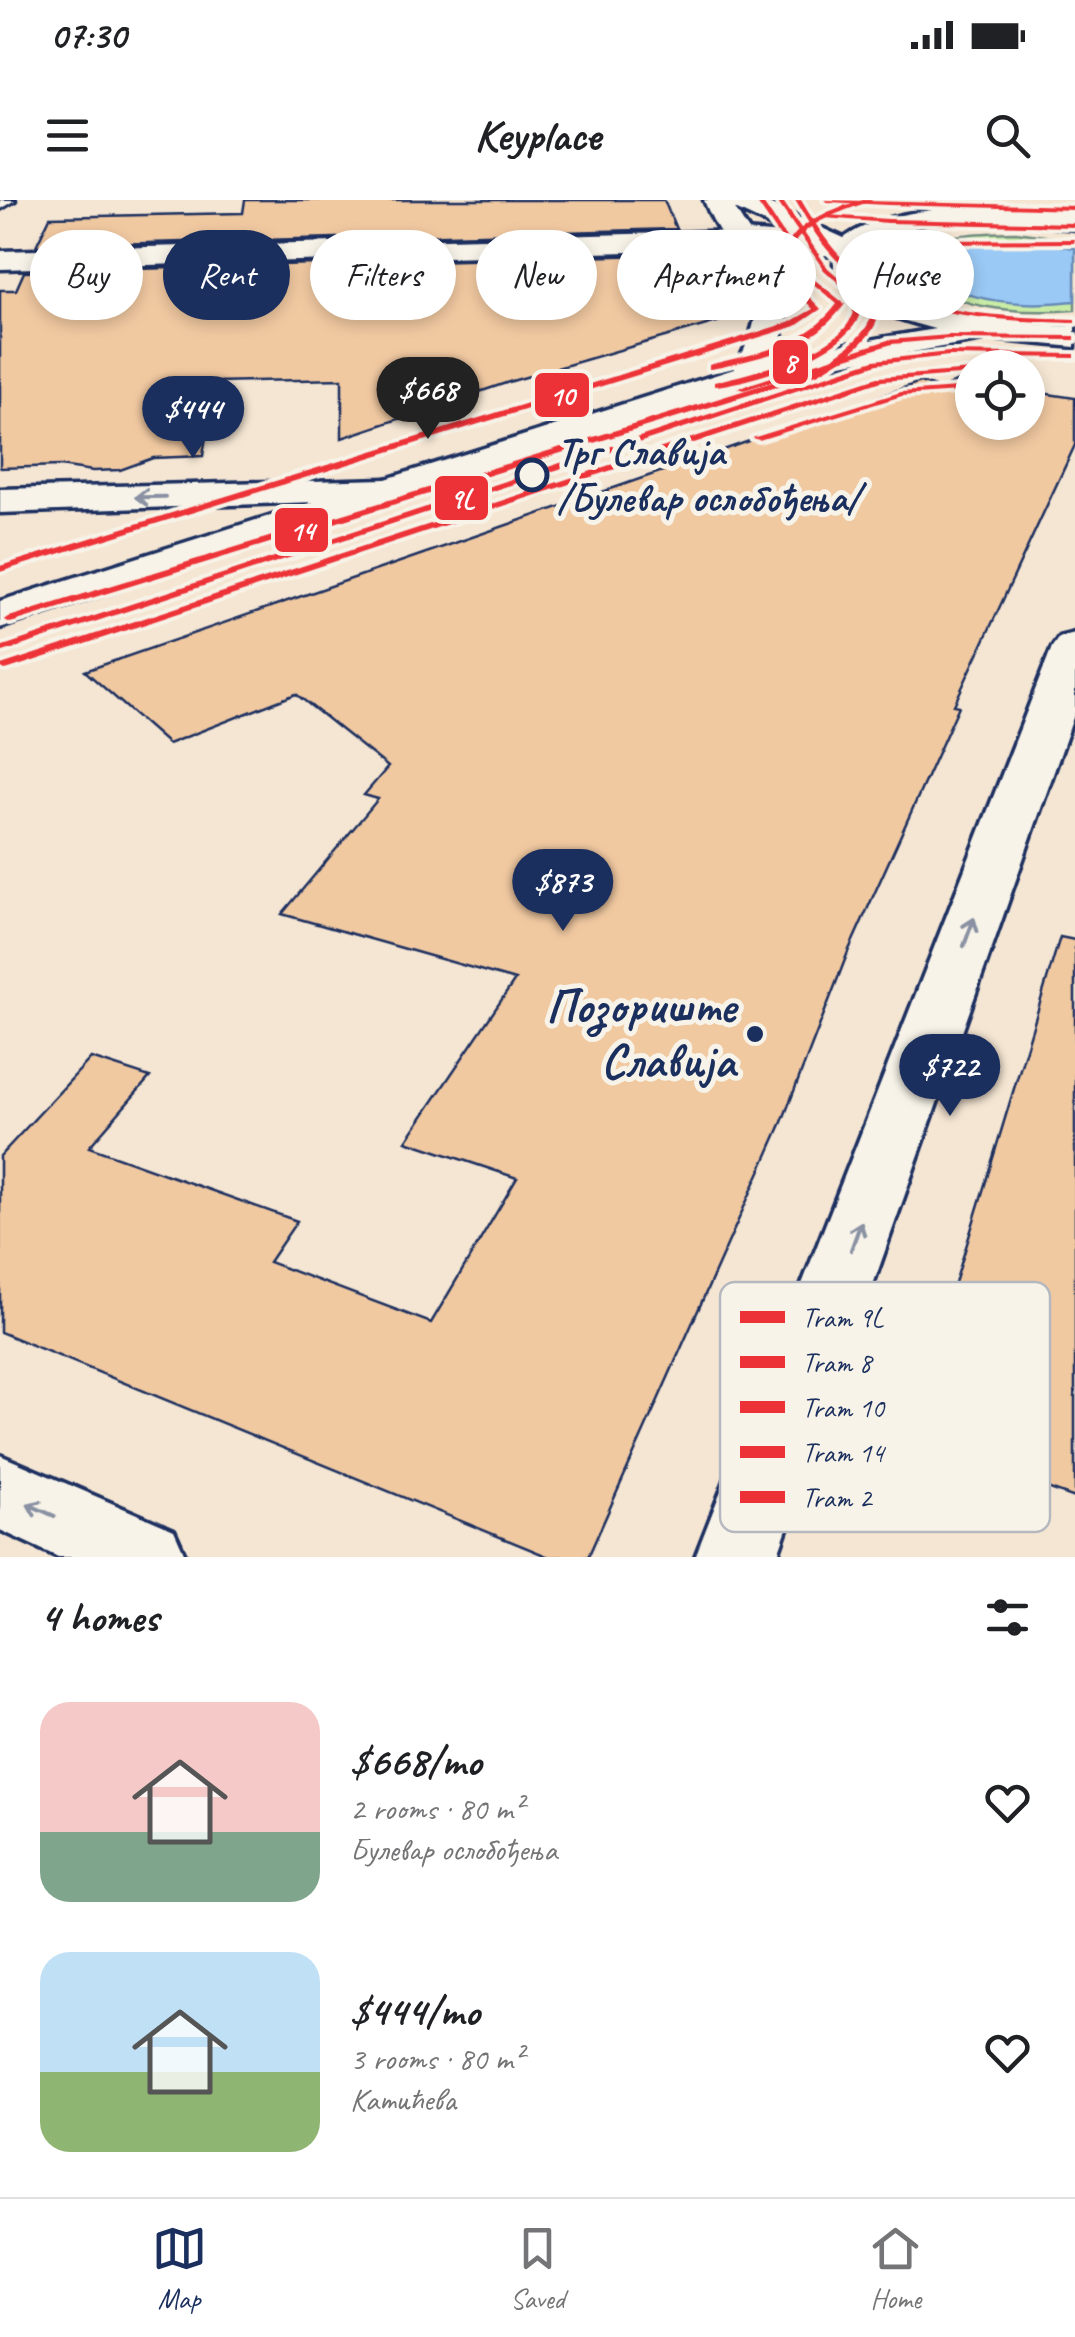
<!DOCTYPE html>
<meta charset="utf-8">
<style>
:root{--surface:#fff;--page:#f2f2f2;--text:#202124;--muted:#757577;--line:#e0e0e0;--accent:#1b2f5e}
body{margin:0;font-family:Caveat,sans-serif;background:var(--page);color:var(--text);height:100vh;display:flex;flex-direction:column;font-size:38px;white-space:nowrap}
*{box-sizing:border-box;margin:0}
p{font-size:32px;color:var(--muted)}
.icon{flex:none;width:55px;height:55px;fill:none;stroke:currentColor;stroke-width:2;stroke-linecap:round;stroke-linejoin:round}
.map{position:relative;height:1357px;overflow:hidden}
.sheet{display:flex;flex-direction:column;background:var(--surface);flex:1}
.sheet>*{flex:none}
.guide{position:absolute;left:30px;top:30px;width:1015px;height:90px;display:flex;gap:20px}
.controls{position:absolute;left:955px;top:150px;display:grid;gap:20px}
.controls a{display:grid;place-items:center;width:90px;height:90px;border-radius:50%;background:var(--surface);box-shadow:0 5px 15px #0003;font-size:50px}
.price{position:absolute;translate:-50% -85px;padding:0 22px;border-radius:35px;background:var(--accent);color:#fff;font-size:32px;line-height:65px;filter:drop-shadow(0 2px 5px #0008)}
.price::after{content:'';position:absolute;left:50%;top:60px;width:30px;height:22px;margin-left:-15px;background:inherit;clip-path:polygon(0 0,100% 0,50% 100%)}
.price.selected{background:#222;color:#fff}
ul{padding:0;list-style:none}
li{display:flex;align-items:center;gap:30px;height:250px;padding:0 40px}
li span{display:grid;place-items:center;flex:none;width:280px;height:200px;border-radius:30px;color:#555}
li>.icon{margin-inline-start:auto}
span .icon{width:120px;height:120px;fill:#fffc;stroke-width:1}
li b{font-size:42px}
h2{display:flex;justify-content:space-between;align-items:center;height:120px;padding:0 40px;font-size:42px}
.chip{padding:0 35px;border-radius:45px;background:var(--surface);box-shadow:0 5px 15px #0003;font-size:35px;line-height:90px}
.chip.selected{background:var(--accent);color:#fff}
.status{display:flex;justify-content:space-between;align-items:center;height:70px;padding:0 50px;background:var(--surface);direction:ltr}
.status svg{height:28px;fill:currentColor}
header{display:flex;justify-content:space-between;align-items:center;height:130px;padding:0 40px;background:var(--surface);font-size:45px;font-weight:800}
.tab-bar{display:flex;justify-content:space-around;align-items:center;height:140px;border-top:2px solid var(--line);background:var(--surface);font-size:28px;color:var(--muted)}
.tab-bar a{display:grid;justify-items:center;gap:5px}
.tab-bar .selected{color:var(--accent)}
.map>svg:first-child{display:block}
</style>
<div class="status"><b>07:30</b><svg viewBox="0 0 49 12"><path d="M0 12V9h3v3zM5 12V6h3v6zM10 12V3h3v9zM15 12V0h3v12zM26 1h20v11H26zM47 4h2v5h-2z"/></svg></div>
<header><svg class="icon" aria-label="menu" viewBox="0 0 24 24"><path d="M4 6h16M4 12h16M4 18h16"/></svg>Keyplace<svg class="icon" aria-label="search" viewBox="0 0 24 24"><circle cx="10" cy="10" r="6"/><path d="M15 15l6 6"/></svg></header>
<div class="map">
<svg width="1075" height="1357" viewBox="0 0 1075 1357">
<rect width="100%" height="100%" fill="#f5e6d3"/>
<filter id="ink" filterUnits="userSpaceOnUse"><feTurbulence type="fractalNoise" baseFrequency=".01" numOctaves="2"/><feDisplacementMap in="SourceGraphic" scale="20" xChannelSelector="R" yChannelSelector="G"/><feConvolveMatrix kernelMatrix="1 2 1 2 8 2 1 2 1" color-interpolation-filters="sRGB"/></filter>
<g filter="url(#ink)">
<path fill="#c8eba5" stroke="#728d82" stroke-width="2.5" d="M 1016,32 L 1075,40 L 1075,110 C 1023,114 943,111 908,67 L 910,55 C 941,32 979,33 1016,32 Z"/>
<path fill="#9ac9f5" stroke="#678bb9" stroke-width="2.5" d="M 1016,39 L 1075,48 L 1075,101 C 1032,106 957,106 928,68 L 929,58 L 960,43 Z"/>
<g fill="#f1c9a1" stroke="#1b2f5e" stroke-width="2.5">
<polygon points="245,0 664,0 676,29 36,46 50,17 243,13"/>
<polygon points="687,54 724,120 512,181 342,238 342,179 214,182 203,256 153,258 120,270 93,271 60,266 0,268 0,90 16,90 24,72"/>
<polygon points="960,180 972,182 972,222 1028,222 1028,191 1075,198 1075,245 954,505 959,506 848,752 782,922 588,1357 549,1357 0,1132 0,956 91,858 150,877 89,947 297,1021 269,1062 431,1123 517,978 406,941 515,780 282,714 378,599 364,595 388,567 296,494 168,544 85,471 920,182 941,189"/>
<polygon points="1060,737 1075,740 1075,1298 908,1238"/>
</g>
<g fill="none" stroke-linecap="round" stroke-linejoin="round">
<g stroke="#1b2f5e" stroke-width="7">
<g id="street">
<polygon points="0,0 15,0 0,9"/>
<polygon points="743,31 837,38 852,47 837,56 743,49 0,69 0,51"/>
<polygon points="387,279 401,283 407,291 401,299 0,313 0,289"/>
<polygon points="1075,433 1075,512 777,1357 695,1357 1052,447 1059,437"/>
</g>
</g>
<g stroke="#1b2f5e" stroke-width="7">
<g id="secondary">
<path d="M 704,0 L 760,0 L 844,38 C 897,0 1011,5 1075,13 L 1075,29 C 1010,22 926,12 868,47 L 862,61 C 885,120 1020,125 1075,127 L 1075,147 L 989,139 L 793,172 L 0,428 L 0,401 L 734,169 C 787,78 731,72 704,0 ZM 735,9 L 835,56 C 824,103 903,120 935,129 L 775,156 C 805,84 767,65 735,9 Z"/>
<polygon points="0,1255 174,1330 186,1357 58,1357 0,1330"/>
</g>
</g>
<use href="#street" fill="#f7f3e8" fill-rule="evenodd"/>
<use href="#secondary" fill="#f7f3e8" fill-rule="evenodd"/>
<g stroke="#f7f3e8" stroke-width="8">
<g id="tram-1">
<path d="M 755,0 L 761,0 L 815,80 L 845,104 C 819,139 790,150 749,160 C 736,163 722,168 709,169 L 709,165 C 757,153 806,146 837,104 L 811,82 Z"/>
<polygon points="824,0 1075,6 1075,10 889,5 827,2"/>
<polygon points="949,152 1075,154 1075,158 949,156 878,164 0,453 0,447 874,160"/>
</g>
</g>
<g stroke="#f7f3e8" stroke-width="8">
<g id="tram-2">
<path d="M 776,0 L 782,0 L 828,68 L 857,93 C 859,100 861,109 859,116 C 847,153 750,183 714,186 L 714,182 C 747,174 848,151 853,111 C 854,105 852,100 852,95 L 824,70 Z"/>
<polygon points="826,15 888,19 1074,23 1075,27 888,23 824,18"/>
<polygon points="972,170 972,174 882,181 9,469 5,470 0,467 1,465 878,177"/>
</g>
</g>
<g stroke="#f7f3e8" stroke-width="8">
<g id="tram-3">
<path d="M 863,0 L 873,0 C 839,14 765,31 799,85 C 805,94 814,101 821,109 L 796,126 L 0,372 L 0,366 L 790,122 L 813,109 C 802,97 788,85 785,69 C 776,28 833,8 863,0 Z"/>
<polygon points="949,135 1075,136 1075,140 949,139 892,144 744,190 737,188 888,140"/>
</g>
</g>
<g stroke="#f7f3e8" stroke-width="8">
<g id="tram-4">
<path d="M 1075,39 L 1074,43 L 938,44 L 851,63 C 858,70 868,76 873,85 C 898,126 847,157 817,174 L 14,422 L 10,423 L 5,420 L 6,418 L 811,170 C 839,155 893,123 866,84 C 859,75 849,71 845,61 L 938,40 Z"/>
<polygon points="972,187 972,191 902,196 759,240 752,238 901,192"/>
</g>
</g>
<g stroke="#f7f3e8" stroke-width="8">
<path id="tram-5" d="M 795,0 L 801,0 C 813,20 825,40 841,57 C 901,116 997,116 1075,119 L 1075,123 C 995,120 903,119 840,63 C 821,46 808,22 795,0 Z"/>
</g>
<use href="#tram-1" fill="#ed3237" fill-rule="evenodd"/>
<use href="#tram-2" fill="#ed3237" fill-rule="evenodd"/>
<use href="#tram-3" fill="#ed3237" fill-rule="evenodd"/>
<use href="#tram-4" fill="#ed3237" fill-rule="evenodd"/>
<use href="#tram-5" fill="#ed3237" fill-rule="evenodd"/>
</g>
<defs><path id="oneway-shaft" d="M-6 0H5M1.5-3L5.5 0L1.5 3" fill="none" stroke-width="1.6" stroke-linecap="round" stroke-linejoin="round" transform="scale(2.5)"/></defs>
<g stroke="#8991a3">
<use href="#oneway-shaft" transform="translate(150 297) rotate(179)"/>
<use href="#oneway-shaft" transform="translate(969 732) rotate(-70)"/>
<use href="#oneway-shaft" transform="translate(856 1036) rotate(-70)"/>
<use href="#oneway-shaft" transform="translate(41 1310) rotate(-156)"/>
</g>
</g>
<circle fill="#f7f3e8" stroke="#1b2f5e" stroke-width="5" cx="532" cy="275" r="15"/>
<circle fill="#1b2f5e" stroke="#f7f3e8" stroke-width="4" cx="755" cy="834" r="10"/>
<g text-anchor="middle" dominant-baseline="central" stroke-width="10" stroke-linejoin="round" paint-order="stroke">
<g font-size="40" font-weight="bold" fill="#1b2f5e" stroke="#f7f3e8" text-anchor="start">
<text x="557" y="252">Трг Славија<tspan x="557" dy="46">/Булевар ослобођења/</tspan></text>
</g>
<g font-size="48" font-weight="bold" fill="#1b2f5e" stroke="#f7f3e8" text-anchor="end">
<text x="735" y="806">Позориште<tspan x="735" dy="55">Славија</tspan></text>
</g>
</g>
<rect x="720" y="1082" width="330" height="250" rx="15" fill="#f7f3e8" stroke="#b5b8bf" stroke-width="2.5"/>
<rect x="740" y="1111" width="45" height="12" fill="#ed3237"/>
<rect x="740" y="1156" width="45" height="12" fill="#ed3237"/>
<rect x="740" y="1201" width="45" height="12" fill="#ed3237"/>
<rect x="740" y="1246" width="45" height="12" fill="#ed3237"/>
<rect x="740" y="1291" width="45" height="12" fill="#ed3237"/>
<g font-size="28" fill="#1b2f5e">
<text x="802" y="1127">Tram 9L</text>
<text x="802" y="1172">Tram 8</text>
<text x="802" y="1217">Tram 10</text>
<text x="802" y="1262">Tram 14</text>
<text x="802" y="1307">Tram 2</text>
</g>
<g stroke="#f7f3e8" stroke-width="4">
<rect x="771" y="138" width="39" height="48" rx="10" fill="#ed3237"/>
<rect x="533" y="171" width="58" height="48" rx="10" fill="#ed3237"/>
<rect x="433" y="274" width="57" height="48" rx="10" fill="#ed3237"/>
<rect x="273" y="306" width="57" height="48" rx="10" fill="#ed3237"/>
</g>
<g font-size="28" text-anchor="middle" font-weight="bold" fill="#fff">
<text x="790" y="172">8</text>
<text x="562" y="205">10</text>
<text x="462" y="308">9L</text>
<text x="302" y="340">14</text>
</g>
</svg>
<div class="controls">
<a><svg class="icon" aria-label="locate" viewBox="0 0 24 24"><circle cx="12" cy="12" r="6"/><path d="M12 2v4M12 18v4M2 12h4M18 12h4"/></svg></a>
</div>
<b class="price selected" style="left:428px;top:242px">$668</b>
<b class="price" style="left:193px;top:261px">$444</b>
<b class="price" style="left:563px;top:734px">$873</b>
<b class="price" style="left:950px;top:919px">$722</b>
<div class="guide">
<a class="chip">Buy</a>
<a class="chip selected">Rent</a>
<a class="chip">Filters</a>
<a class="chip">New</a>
<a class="chip">Apartment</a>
<a class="chip">House</a>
</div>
</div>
<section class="sheet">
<h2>4 homes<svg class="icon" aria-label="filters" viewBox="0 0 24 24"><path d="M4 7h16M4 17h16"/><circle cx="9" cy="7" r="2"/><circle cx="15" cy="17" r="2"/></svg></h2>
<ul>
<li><span style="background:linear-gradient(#f6c9c9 65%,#7fa58c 0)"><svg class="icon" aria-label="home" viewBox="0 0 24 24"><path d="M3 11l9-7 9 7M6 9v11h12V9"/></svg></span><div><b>$668/mo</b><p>2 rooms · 80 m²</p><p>Булевар ослобођења</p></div><svg class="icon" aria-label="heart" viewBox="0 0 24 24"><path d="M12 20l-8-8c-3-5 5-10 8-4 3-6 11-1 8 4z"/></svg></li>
<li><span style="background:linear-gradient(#bfe0f5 60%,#8fb573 0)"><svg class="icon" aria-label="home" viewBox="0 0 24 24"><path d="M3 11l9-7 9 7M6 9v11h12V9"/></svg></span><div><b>$444/mo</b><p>3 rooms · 80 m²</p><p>Катићева</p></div><svg class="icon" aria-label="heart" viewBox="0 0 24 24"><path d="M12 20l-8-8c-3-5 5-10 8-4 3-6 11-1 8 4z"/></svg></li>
</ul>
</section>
<nav class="tab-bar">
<a class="selected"><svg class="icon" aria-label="map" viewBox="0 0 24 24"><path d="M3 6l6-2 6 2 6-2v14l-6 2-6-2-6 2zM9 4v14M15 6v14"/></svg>Map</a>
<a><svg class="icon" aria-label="saved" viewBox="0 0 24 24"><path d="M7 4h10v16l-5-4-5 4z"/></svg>Saved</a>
<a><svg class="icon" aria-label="home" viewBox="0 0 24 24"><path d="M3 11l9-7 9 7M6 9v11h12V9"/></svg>Home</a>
</nav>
